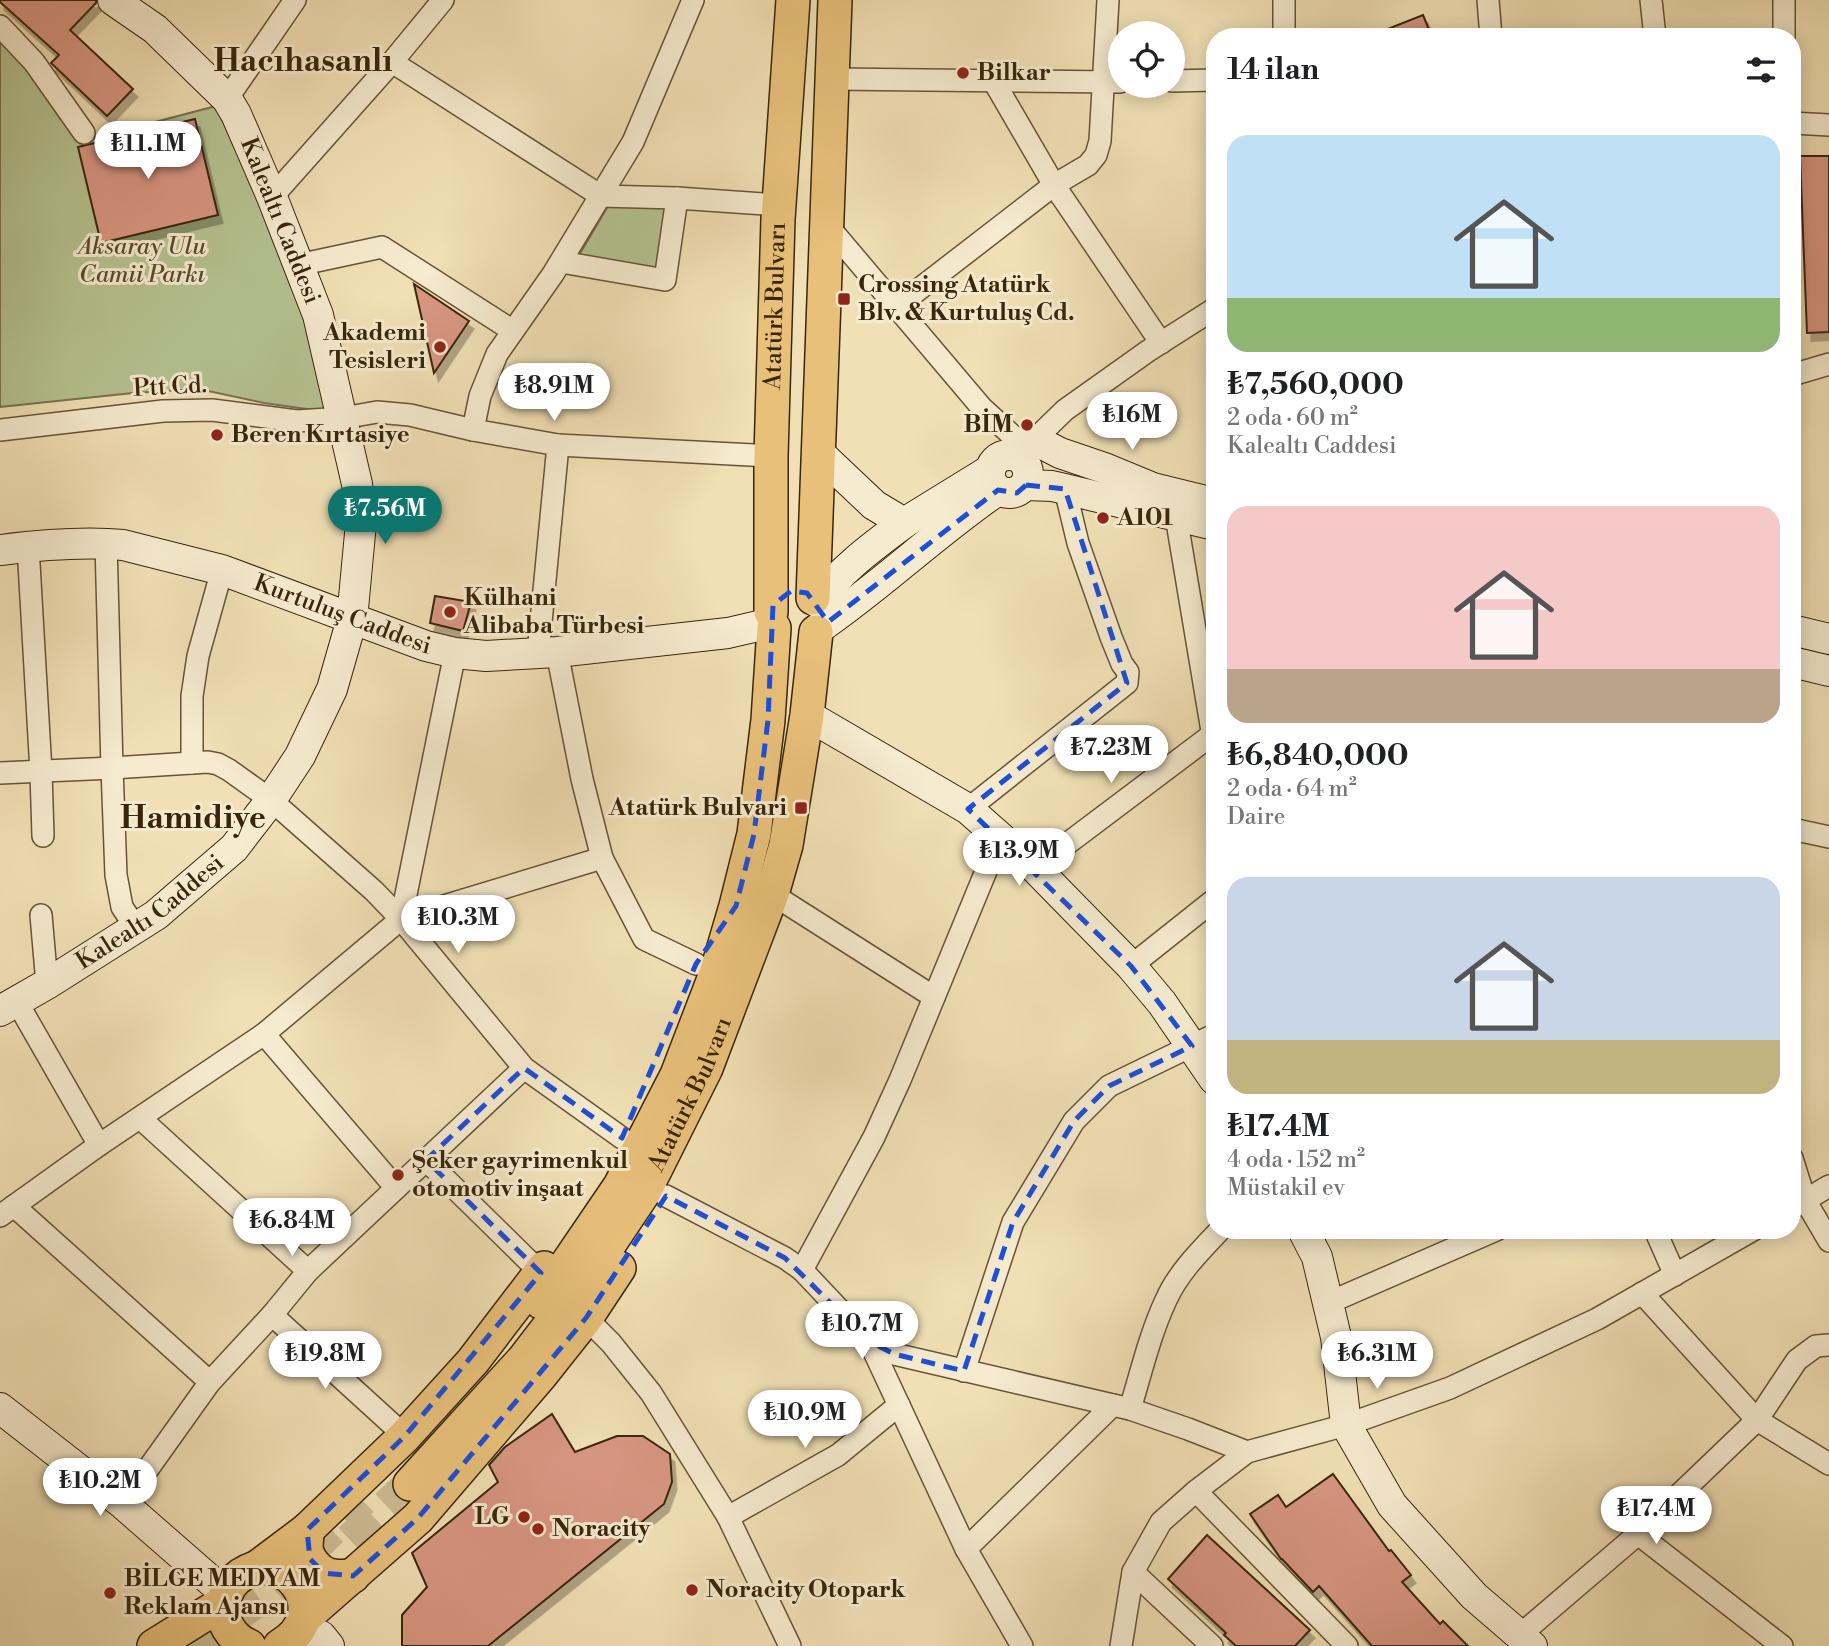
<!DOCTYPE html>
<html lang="tr">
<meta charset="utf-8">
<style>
:root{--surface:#fff;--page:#f2f2f2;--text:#202124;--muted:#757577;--accent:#0f766e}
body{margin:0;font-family:"Libre Bodoni",serif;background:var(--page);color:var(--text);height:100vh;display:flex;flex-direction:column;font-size:26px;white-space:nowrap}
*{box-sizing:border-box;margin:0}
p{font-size:23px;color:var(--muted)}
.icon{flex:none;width:38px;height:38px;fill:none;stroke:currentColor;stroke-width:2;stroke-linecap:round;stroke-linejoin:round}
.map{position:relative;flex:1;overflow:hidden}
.side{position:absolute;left:1206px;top:28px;width:595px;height:1211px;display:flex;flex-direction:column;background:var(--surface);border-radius:28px;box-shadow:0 4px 18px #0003}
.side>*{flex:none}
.tools{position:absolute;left:1108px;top:21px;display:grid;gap:14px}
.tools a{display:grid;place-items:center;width:77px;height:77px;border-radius:50%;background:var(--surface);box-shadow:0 4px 18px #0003;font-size:35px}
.price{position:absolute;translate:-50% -60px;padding:0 16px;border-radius:24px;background:#fff;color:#222;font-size:23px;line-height:46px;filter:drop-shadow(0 2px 4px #0008)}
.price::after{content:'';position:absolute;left:50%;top:42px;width:21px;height:16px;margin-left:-10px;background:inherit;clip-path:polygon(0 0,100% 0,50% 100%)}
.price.selected{background:var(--accent);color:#fff}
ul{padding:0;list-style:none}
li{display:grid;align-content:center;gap:14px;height:371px;padding:0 21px}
li span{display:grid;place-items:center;height:217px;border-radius:21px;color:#555}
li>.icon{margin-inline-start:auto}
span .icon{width:126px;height:126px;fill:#fffc;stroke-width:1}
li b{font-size:30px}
h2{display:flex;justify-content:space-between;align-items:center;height:84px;padding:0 21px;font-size:30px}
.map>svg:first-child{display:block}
</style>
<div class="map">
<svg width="1829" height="1646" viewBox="0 0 1829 1646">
<defs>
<filter id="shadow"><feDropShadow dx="4.5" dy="8" stdDeviation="0" flood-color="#0004"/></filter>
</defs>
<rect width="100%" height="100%" fill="#f1e0b5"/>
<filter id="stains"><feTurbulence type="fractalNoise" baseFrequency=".00286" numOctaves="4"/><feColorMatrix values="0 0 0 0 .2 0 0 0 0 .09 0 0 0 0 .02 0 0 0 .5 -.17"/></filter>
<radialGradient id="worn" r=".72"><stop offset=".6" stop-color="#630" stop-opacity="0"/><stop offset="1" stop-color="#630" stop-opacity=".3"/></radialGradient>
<g fill="#b5c391" stroke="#77744e" stroke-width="2">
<polygon points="0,40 37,72 83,141 216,106 307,308 335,413 264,403 199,389 133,393 0,407"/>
<polygon points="608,206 666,207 657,269 578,257"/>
</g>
<g fill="#d89682" stroke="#39260a" stroke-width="2" filter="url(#shadow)">
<polygon points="0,0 96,0 96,3 70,30 133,89 107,116 51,63 59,55 0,2"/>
<polygon points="1423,15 1432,37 1370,37 1370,36"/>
<polygon points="195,119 218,215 101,243 78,147"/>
<polygon points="1800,156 1829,156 1829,332 1807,333"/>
<polygon points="414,284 469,321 434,373"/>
<polygon points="435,596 471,602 463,631 430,623"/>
<polygon points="552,1414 575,1452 617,1436 643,1436 670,1454 672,1482 664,1504 488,1646 402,1646 402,1615 427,1587 412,1553 498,1482 489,1465 505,1447"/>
<polygon points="1333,1474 1389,1551 1391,1550 1411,1575 1402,1582 1440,1624 1443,1621 1468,1646 1372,1646 1319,1586 1313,1592 1282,1559 1281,1559 1250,1514 1278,1495 1286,1507"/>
<polygon points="1207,1535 1310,1630 1295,1646 1236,1646 1224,1635 1226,1633 1168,1579"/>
</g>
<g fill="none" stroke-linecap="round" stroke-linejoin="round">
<g stroke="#ccbb93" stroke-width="33" stroke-dasharray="33 17" stroke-linecap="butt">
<polyline points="350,1540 410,1484"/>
<polyline points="191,1646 263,1597 362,1500"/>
</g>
<g stroke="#675435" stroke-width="24">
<g id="street">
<polyline points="1284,0 1284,37"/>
<polyline points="1488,0 1491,37"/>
<polyline points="1651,0 1655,37"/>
<polyline points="0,26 34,62 84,133"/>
<polyline points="1784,37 1784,0"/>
<polyline points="392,62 601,196 677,198 779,205"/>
<polyline points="833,79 1120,82"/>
<polyline points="993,80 1054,185 1161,343"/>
<polyline points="1172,81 1214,80"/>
<polyline points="227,99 295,0"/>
<polyline points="1792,123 1829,125"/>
<polyline points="272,197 392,62 443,0"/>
<polyline points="828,226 982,408 1026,448"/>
<polyline points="561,262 665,280 677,198"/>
<polyline points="298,265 382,247 513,331"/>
<polyline points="896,307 1054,185 1088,165 1096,155 1100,141 1108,0"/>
<polyline points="1792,375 1829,364"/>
<polyline points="0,430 163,411 212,410 297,421 343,418 377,412 410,415 473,430 558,445 771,456"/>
<polyline points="473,430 480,396 497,354 553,274 633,142 693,0"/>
<polyline points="1026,448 1065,410 1148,351 1214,309"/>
<polyline points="1176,516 1214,743"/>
<polyline points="106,543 112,768 116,875 122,907 136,928"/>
<polyline points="28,546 41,772 43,836"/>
<polyline points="557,652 582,779 602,858 644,939 696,964"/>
<polyline points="538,653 558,445"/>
<polyline points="192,763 192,696 198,656 222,570"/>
<polyline points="0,773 112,768 208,762 218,764 229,770 271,800 374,891 401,919 524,1068 622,1138"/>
<polyline points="968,809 1127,683 1128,672 1122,664 1111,637 1078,543 1065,489"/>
<polyline points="1792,829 1829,837"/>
<polyline points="1035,868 1213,734"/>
<polyline points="772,894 934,997"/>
<polyline points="41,915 47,984"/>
<polyline points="401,919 455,653"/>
<polyline points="1131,966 1214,900"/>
<polyline points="17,1002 99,1145"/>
<polyline points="264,1034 396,1188"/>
<polyline points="140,1118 308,1271"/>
<polyline points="1792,1158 1805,1200 1829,1241"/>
<polyline points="426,1160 541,1273"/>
<polyline points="666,1196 785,1258 802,1270 869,1341 894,1354 1130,1409 1188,1429 1247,1452"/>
<polyline points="14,1206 210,1382"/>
<polyline points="1792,1208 1829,1186"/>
<polyline points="0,1216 99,1145 264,1034 401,919 602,858"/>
<polyline points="1655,1230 1675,1275"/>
<polyline points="802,1270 874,1137 900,1080 1000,837"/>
<polyline points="1642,1293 1757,1420 1829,1464"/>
<polyline points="1328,1303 1496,1230"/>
<polyline points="272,1315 405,1436"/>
<polyline points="586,1318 611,1343 651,1393 728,1517 790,1646"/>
<polyline points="869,1341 966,1549 1022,1646"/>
<polyline points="964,1371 1013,1222 1074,1121 1109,1086 1214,1035"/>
<path d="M 1130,1409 C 1141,1373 1150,1334 1166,1300 C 1178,1273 1200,1251 1220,1230"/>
<polyline points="1196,1491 1347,1646"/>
<polyline points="123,1504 210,1382 272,1315 308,1271 524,1068"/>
<polyline points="728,1517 838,1455 899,1405"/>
<polyline points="1638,1534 1782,1646"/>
<polyline points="966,1549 1113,1405"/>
<polyline points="1133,1572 1212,1646"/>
<polyline points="1520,1635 1638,1534 1757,1420 1797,1360 1816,1346 1829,1345"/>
<polyline points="1121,1646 1133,1572 1161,1522 1196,1491 1247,1452 1346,1425 1450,1388 1597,1319 1753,1230"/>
</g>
</g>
<g stroke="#39260a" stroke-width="32">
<g id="secondary">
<polyline points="1035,440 1060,453 1107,469 1153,488 1214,503"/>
<polyline points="819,453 874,505 904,523 990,470"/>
<circle cx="1009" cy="474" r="19"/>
<polyline points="1026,485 1052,486 1065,489 1214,525"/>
<path id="s1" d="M 0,550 C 40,545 83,541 123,545 L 222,570 L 426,646 L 455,653 L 486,656 L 557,652 L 728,633 L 771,623"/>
<path d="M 817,602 C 840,570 873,546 904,523"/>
<path d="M 818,629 C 881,586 935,533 998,490"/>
<polyline points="1792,630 1829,639"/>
<polyline points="1792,662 1829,671"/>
<polyline points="807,715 968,809 1035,868 1131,966 1162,1003 1214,1079"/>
<path id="s2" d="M 0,1011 L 47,984 L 156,915 L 234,848 L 271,800 L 300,756 L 332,689 L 352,619 L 361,523 L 357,484 L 318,315 L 272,197 L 236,114 L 227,99 L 155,29 L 113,0"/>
<polyline points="1303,1230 1317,1257 1336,1337 1346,1425 1392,1505 1474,1596 1532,1646"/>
<polyline points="0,1408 123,1504 226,1594"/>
<polyline points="301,1627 321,1636 329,1646"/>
</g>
</g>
<g stroke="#39260a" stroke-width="36">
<g id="primary">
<polyline points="813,598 835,0"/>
<path id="s3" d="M 771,612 L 771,456 L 778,219 L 793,0"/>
<polyline points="541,1302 620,1186 677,1075 717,971 736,906 754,834 768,720 774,628"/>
<path id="s4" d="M 410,1484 L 524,1359 L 590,1273 L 644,1192 L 706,1068 L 772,894 L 786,845 L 807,715 L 816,632"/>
<path d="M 307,1530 C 307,1536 306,1543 306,1548 C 308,1561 321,1575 334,1576 C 340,1577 347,1576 353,1576"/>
<polyline points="255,1569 307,1530 405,1436 473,1361 544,1268"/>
<polyline points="304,1618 418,1518 540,1376 586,1318 619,1268"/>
<polyline points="154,1646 223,1603"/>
<path d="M 249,1646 C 236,1641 225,1628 223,1613 C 222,1601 227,1587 236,1579 C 281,1540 339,1611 280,1646"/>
</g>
</g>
<use href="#street" stroke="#f6ebcf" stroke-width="21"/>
<use href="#secondary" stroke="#f6ebcf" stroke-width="30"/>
<use href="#primary" stroke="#e8c07a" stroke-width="33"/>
</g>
<path fill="none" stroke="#1d4ed8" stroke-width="5" stroke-dasharray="14 9" stroke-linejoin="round" d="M 1026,485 L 1065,489 L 1127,683 L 968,809 L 1131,966 L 1192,1046 L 1109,1086 L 1074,1121 L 1013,1222 L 964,1371 L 894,1354 L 869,1341 L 785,1258 L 666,1196 L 586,1318 L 418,1518 L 353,1576 L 324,1573 L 310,1559 L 307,1530 L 405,1436 L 541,1273 L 426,1160 L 524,1068 L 622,1138 L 696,964 L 736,906 L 754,834 L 768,720 L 773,605 L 791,591 L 807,593 L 828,622 L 998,490 L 1017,493 Z"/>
<g fill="#8f2418" stroke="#f6ebcf" stroke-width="2.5">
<circle cx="963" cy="73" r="7"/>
<rect x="837" y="292" width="14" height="14" rx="3.5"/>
<circle cx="440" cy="347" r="7"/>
<circle cx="1027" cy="425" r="7"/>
<circle cx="217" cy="435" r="7"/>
<circle cx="1103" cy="518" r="7"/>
<circle cx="450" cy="612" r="7"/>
<rect x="794" y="801" width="14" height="14" rx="3.5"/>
<circle cx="398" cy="1175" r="7"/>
<circle cx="524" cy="1517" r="7"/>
<circle cx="538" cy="1529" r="7"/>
<circle cx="692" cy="1590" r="7"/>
<circle cx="110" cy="1593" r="7"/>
</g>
<g text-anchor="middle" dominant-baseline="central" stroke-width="6" stroke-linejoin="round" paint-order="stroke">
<g font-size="24" font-weight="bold" fill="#39260a" stroke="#f6ebcf" text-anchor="start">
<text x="977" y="73">Bilkar</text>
<text x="858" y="285">Crossing Atatürk<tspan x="858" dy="28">Blv. &amp; Kurtuluş Cd.</tspan></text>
<text x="426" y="333" text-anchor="end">Akademi<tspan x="426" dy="28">Tesisleri</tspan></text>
<text x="1013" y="425" text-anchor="end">BİM</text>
<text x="231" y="435">Beren Kırtasiye</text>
<text x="1117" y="518">A101</text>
<text x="464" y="598">Külhani<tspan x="464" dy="28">Alibaba Türbesi</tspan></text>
<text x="787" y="808" text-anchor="end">Atatürk Bulvari</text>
<text x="412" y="1161">Şeker gayrimenkul<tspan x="412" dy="28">otomotiv inşaat</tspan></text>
<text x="510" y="1517" text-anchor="end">LG</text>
<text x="552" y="1529">Noracity</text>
<text x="124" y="1579">BİLGE MEDYAM<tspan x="124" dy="28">Reklam Ajansı</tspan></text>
<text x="706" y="1590">Noracity Otopark</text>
</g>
<g font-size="24" fill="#39260a" stroke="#f6ebcf">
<text transform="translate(280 221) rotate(68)">Kalealtı Caddesi</text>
<text stroke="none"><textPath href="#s3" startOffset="306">Atatürk Bulvarı</textPath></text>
<text transform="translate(170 387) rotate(-3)">Ptt Cd.</text>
<text stroke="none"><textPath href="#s1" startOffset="354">Kurtuluş Caddesi</textPath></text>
<text stroke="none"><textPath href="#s2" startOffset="180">Kalealtı Caddesi</textPath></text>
<text stroke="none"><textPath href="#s4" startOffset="483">Atatürk Bulvarı</textPath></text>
</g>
<g font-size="24" font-style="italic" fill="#584d2c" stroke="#f6ebcf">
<text x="142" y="247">Aksaray Ulu<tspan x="142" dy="28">Camii Parkı</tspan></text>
</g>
<g font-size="32" font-weight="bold" fill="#39260a" stroke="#f6ebcf">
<text x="303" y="61">Hacıhasanlı</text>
<text x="193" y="818">Hamidiye</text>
</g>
</g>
<rect width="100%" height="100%" filter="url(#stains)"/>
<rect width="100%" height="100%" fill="url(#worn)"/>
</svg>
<div class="tools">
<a><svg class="icon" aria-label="locate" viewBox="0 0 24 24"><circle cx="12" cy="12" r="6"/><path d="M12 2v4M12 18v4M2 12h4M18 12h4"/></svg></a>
</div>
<b class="price" style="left:148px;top:181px">₺11.1M</b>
<b class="price" style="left:554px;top:423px">₺8.91M</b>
<b class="price" style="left:1132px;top:452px">₺16M</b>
<b class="price selected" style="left:385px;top:546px">₺7.56M</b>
<b class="price" style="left:1111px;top:785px">₺7.23M</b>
<b class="price" style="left:1019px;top:888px">₺13.9M</b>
<b class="price" style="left:458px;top:955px">₺10.3M</b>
<b class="price" style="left:292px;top:1258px">₺6.84M</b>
<b class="price" style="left:862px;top:1361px">₺10.7M</b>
<b class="price" style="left:325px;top:1391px">₺19.8M</b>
<b class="price" style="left:1377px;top:1391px">₺6.31M</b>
<b class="price" style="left:805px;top:1450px">₺10.9M</b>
<b class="price" style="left:100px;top:1518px">₺10.2M</b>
<b class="price" style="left:1656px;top:1546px">₺17.4M</b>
<section class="side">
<h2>14 ilan<svg class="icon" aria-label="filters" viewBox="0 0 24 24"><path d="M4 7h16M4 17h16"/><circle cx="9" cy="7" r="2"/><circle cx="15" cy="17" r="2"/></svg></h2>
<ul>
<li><span style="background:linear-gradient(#bfe0f5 75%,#8fb573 0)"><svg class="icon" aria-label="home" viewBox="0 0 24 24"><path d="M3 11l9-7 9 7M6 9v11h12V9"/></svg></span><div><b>₺7,560,000</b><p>2 oda · 60 m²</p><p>Kalealtı Caddesi</p></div></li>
<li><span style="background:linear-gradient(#f6c9c9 75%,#b9a48a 0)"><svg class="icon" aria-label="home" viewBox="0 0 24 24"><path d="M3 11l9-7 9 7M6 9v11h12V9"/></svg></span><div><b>₺6,840,000</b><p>2 oda · 64 m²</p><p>Daire</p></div></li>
<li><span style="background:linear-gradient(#c9d6e8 75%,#c2b280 0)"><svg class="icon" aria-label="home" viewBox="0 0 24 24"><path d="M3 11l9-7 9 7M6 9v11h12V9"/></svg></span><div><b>₺17.4M</b><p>4 oda · 152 m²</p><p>Müstakil ev</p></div></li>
</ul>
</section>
</div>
